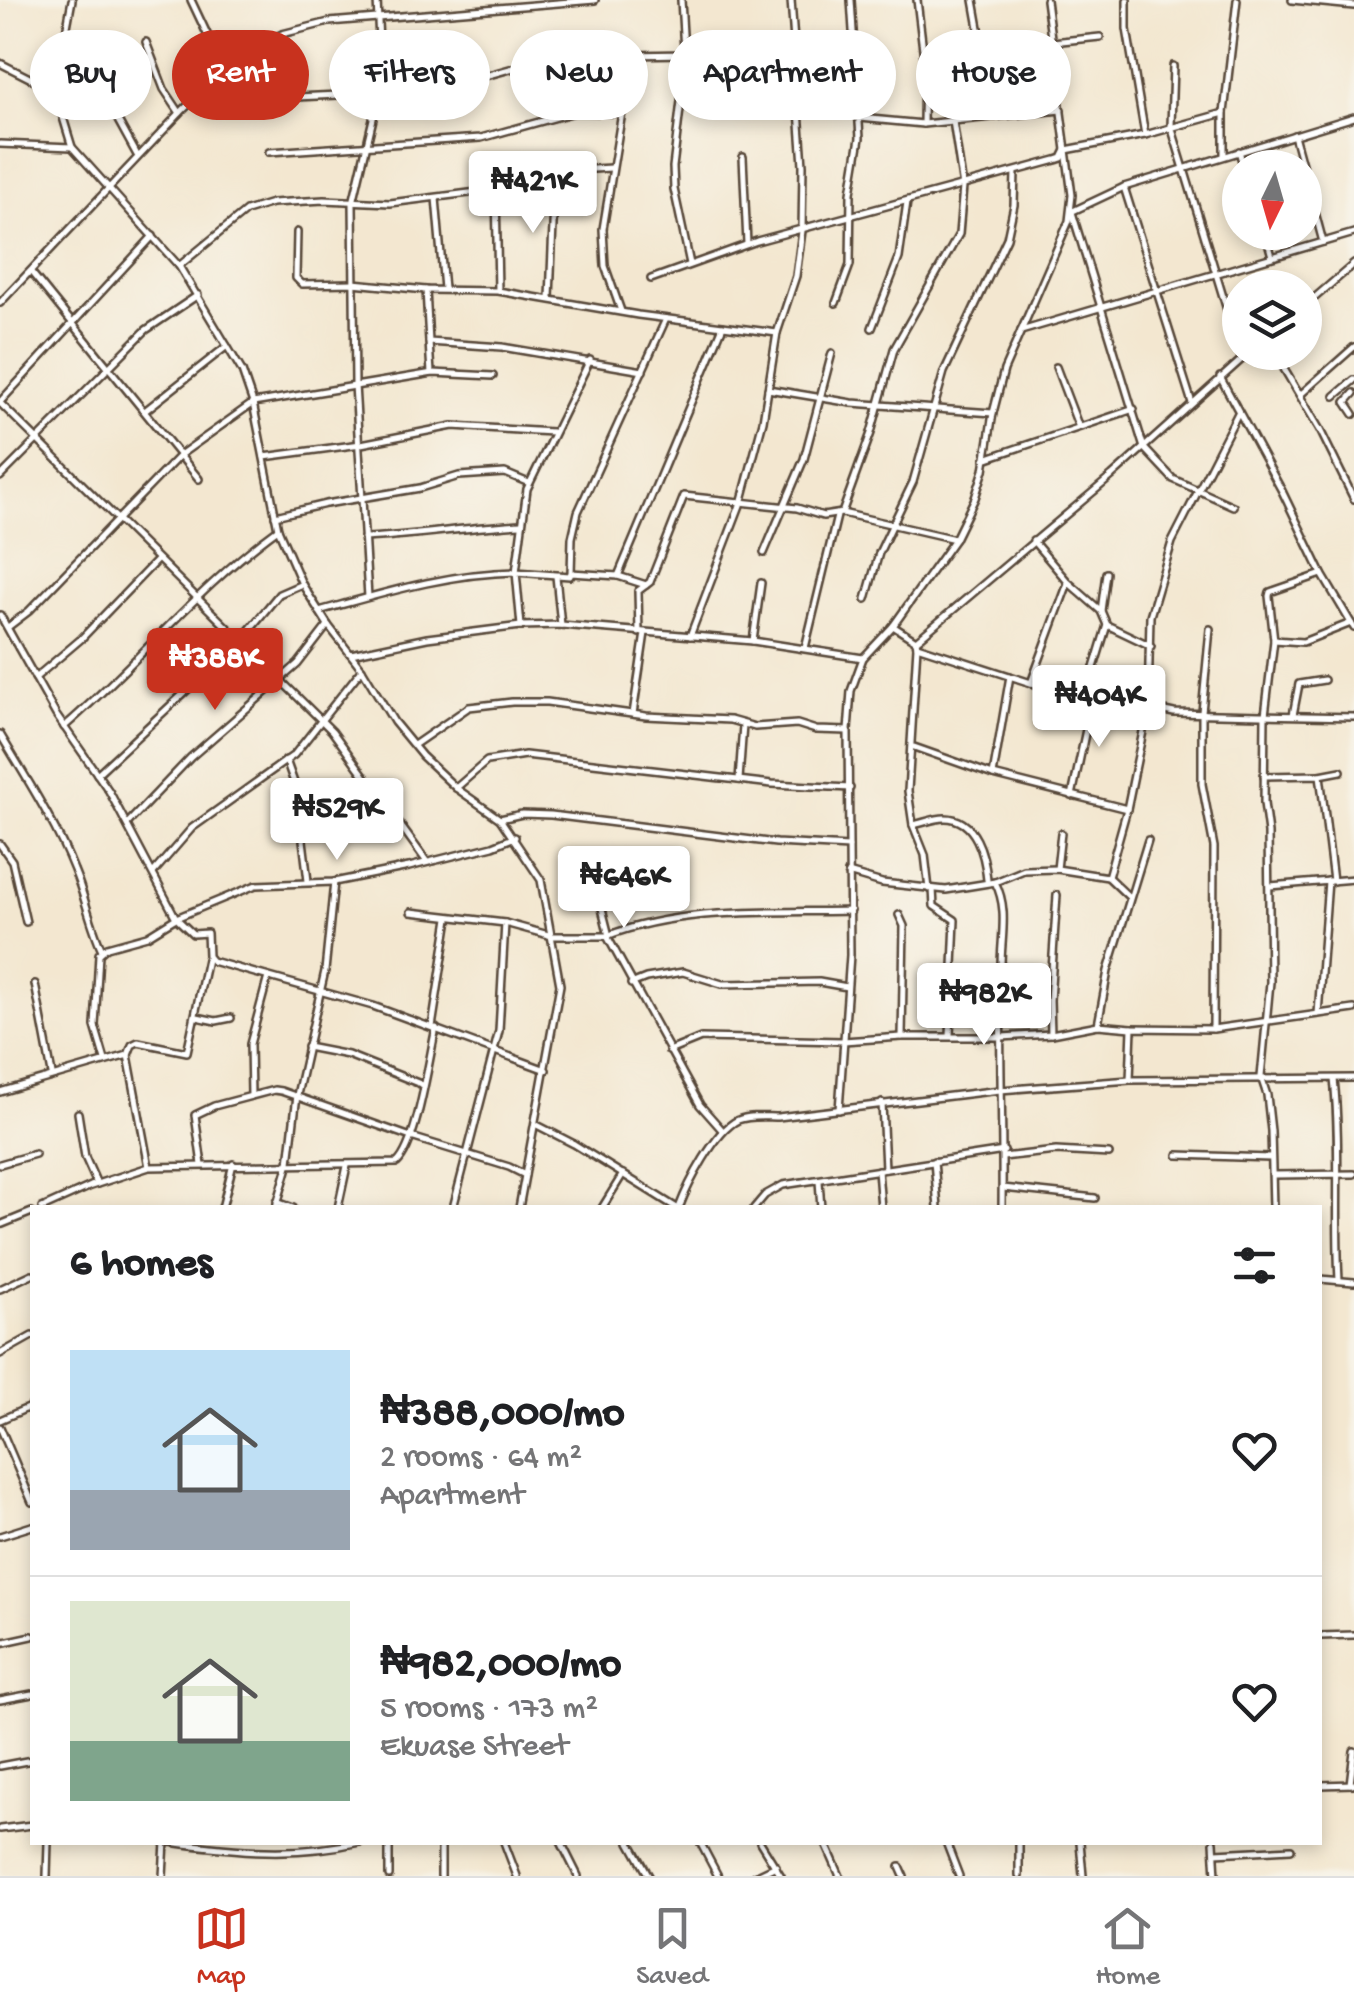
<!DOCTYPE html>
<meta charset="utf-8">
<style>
:root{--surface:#fff;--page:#f6f6f6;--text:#202124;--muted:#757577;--line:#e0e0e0;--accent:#c8321e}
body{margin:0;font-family:"Gochi Hand",sans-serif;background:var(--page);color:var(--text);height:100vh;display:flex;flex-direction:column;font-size:38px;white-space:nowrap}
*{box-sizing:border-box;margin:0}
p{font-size:32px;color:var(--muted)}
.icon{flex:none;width:55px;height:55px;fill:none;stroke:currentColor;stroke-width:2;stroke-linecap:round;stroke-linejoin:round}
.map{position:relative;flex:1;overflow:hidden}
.panel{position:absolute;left:30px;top:1205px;width:1292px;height:640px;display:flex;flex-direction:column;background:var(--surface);border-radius:0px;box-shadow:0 5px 15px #0003}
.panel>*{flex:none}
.top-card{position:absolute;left:30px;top:30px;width:1295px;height:90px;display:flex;gap:20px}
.needle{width:65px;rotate:185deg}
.controls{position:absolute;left:1222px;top:150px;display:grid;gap:20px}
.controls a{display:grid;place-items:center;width:100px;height:100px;border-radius:50%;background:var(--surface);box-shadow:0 5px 15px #0003;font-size:50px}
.price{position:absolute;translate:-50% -85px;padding:0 22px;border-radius:10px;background:#fff;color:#222;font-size:32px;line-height:65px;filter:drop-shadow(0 2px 5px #0008)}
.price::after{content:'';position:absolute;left:50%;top:60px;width:30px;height:22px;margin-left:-15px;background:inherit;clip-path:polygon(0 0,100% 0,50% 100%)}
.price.selected{background:var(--accent);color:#fff}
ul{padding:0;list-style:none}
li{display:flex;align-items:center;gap:30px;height:250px;padding:0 40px}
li+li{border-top:2px solid var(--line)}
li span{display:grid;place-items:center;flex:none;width:280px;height:200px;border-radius:0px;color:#555}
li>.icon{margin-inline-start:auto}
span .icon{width:120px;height:120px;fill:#fffc;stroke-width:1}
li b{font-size:42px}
h2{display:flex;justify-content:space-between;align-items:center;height:120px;padding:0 40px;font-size:42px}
.tag{padding:0 35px;border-radius:45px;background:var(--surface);box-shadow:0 5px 15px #0003;font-size:35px;line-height:90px}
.tag.selected{background:var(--accent);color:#fff}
.menu{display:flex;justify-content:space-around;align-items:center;height:140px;border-top:2px solid var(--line);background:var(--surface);font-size:28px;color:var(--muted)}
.menu a{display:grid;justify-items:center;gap:5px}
.menu .selected{color:var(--accent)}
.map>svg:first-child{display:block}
</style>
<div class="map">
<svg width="1354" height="1876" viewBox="0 0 1354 1876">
<rect width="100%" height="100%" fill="#f7f3e8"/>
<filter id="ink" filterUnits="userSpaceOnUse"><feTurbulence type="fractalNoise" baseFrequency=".01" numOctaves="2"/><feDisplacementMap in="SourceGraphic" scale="20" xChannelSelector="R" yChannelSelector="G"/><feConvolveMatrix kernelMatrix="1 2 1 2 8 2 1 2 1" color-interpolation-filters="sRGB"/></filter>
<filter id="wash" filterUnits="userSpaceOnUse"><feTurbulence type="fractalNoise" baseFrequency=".0048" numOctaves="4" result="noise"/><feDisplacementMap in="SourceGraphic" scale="40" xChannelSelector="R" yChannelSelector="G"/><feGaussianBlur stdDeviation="2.25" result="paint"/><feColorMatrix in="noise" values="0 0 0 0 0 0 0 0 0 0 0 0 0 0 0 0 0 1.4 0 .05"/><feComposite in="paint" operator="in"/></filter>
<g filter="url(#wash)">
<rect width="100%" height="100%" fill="#f3e7d0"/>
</g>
<g filter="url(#ink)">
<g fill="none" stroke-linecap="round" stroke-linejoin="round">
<g stroke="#574639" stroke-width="10">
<g id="street">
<polyline points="72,0 55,91 72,147 179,266 242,371 253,403 278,529 302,584 328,625 362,669 394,722 422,756 456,788 500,819 541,880 560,985 519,1208"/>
<polyline points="191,0 224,70"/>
<polyline points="681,0 685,68 673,167 674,189 690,264"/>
<polyline points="917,0 924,58 923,124"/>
<polyline points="974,0 995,117"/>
<polyline points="1127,0 1127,29 1145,135"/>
<polyline points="1292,0 1354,6"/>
<polyline points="146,42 164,89 180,113"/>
<polyline points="1052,42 1100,37"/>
<polyline points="0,63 55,91"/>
<polyline points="1173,66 1171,126 1242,359"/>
<polyline points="98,84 137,155"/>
<polyline points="255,99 359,94 381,85 449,86 546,59 571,56 745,53 794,46"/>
<polyline points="860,118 923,124 1061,110"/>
<polyline points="1294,135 1303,168"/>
<polyline points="0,144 72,147"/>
<polyline points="1239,151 1244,168"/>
<polyline points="269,152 481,138 575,112 622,113"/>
<polyline points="1224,155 1224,113 1237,0"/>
<polyline points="743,157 747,244"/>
<polyline points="1305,175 1323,242"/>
<polyline points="1124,187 1192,403"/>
<polyline points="496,190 498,291"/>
<polyline points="436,198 444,289"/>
<polyline points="1071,209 1144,448 1173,479 1233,506"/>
<polyline points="1073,211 1124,187 1354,117"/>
<polyline points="297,232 296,278 302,284 353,283 426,290 498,291 638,315 777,333"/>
<polyline points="1265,232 1272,256"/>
<polyline points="179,266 246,211 272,203 324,200 390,203 509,188 576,170 611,168"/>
<polyline points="31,272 199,479"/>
<polyline points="651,279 757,241 1056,160 1062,158 1066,150 1145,135 1224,113"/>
<polyline points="426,290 429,342 502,347 643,371"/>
<polyline points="550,298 555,176"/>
<polyline points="0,303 180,113 224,70 254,47 282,34 329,22 595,0"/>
<polyline points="836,303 850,265 851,193 860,138 851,0"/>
<polyline points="1305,306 1354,264"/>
<polyline points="621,311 605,266 603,229 631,57"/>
<polyline points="872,328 899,258 907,202"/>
<polyline points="1021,331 1354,233"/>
<polyline points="429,342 431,373"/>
<polyline points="1274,352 1320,430 1354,499"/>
<polyline points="590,360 527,489 516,572 570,576 571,573 618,576 646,585"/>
<polyline points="1056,367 1078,425"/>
<polyline points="1220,377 1282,491 1322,574 1354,628"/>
<polyline points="768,389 852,403 993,413"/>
<polyline points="1354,393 1346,402 1354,414"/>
<polyline points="1300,395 1354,347"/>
<polyline points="1335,396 1354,380"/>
<polyline points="0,402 153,236"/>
<polyline points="0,403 332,731 427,862"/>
<polyline points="146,410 227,346"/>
<polyline points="264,457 361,444 453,426 552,432"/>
<polyline points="985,459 1134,409"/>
<polyline points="0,477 146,330 198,295"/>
<polyline points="842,513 871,433 894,349 959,234 963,187 953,121"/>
<polyline points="275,516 326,504 420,488 459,476 505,473 529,483"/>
<path d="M 364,538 C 416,536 467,527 521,524"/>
<polyline points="1033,541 1068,582 1101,611 1107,625 1151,646"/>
<polyline points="764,553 804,459 832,353"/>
<polyline points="571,573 572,538 578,512 666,319"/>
<polyline points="556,576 561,625"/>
<polyline points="618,576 723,326"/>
<polyline points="368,597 355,385 353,203 381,85 377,0"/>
<polyline points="866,599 879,553 913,482 944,372 1007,238 1014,205 1015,172"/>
<path d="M 319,611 C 384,593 448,573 516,572 L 521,626"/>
<polyline points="1101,611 1106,573"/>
<polyline points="0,615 56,715 109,791 176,918 256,885 334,882 409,867 493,846 515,837"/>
<polyline points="893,626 916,641 1112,476 1250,352"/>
<polyline points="8,627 29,611 180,455 253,403 433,373 493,376"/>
<polyline points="1210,629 1202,712 1202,784 1214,847 1213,1029"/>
<polyline points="639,633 638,591 650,582 684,496 797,508 823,516 842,513 955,539"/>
<polyline points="690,636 742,500 763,421 777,333 796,276 802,231 803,165 791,0"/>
<polyline points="1274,640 1303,642 1351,623"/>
<polyline points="753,641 761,583"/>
<polyline points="916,641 917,646 1031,683 1174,713 1354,717"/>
<polyline points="917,646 908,791 913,825 925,855 929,889"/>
<polyline points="805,648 837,516"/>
<polyline points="351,654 427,638 521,626 561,625 753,641 863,658"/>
<polyline points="35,678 81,639 156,561"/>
<polyline points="1031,683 1068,583"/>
<polyline points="633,714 645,633"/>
<polyline points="1293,715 1299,684 1324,680"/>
<path d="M 64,727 C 137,664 199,586 278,529"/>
<path d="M 0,734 C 26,778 55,822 74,870 C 85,896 90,924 102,950"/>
<polyline points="414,745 469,707 512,702 547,702 646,716 730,720 755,727 797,724 816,730 848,731"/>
<polyline points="914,747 993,775 1127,809"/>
<polyline points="286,760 297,791 308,881"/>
<polyline points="97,774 241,640 279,594 302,584"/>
<polyline points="993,775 1010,676"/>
<polyline points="1320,775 1341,771"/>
<polyline points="1264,776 1320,775 1333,881"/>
<polyline points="739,780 743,725"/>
<polyline points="456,788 487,761 525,755 772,784 850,788"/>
<polyline points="1072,796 1093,696 1093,671 1107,625"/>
<polyline points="500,819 522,814 551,815 776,843 849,847"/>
<polyline points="128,823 191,757 298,664 328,625"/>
<path d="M 913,825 C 923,823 935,818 945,818 C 976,818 985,856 987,880"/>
<polyline points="0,844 12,861 26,922"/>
<polyline points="1057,869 1061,833"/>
<polyline points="153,873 192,828 294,755 362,669"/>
<polyline points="848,873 882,883 946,890 995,882 1024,870 1057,869 1108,877 1128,896"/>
<polyline points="1108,877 1127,809 1148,707 1150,616 1172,542 1238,413"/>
<polyline points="595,881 609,936"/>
<path d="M 995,882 C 1009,909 1001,936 1001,966 C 999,1046 1003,1127 1002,1208"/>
<polyline points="1270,886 1354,879"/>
<polyline points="933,889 934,906 955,920 950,1036"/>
<polyline points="411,912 505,923 552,936 607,936 700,1105 723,1131"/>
<polyline points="899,915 904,926 902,1037"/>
<path d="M 607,936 C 682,907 771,913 851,911"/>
<polyline points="35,984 52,1074"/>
<polyline points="631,984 646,978 683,972 722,984 819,982 847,987"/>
<polyline points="1318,1014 1328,881"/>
<polyline points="197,1017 216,1021 231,1018"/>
<polyline points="1098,1025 1108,971 1148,840"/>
<polyline points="432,1027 449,918"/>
<polyline points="1051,1034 1050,1000 1057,895"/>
<polyline points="307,1047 348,1055 423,1085"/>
<polyline points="669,1051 701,1038 843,1041 902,1037 1002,1037 1051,1034 1098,1025 1132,1028"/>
<polyline points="128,1055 132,1045 138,1042 187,1052 207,959"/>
<polyline points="105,1060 95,1026 99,954 107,947 147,936 176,918 193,934 207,933 208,956 212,961 373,1006 546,1070"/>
<path d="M 1334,1079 C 1341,1145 1335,1213 1339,1280"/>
<polyline points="1130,1080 1132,1028 1213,1029 1354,1009"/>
<polyline points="0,1092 128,1055 149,1167"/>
<polyline points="251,1096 250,1044 268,977"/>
<polyline points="882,1103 885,1169"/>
<polyline points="839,1110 850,955 848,731 851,691 863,658 893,626 955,539 975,498 984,470 993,413 1004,370 1069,221 1072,195 1046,0"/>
<polyline points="78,1113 85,1157 97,1184"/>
<polyline points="535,1124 574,1144 677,1208"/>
<polyline points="1178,1155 1270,1158"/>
<polyline points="1003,1157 1056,1151 1109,1154"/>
<polyline points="934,1161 938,1208"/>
<polyline points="0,1164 35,1154"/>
<polyline points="202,1165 195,1115 214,1106 274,1090 281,1091 411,1137 509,1167 525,1175"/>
<polyline points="878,1170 881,1208"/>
<polyline points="1273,1175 1354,1174"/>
<polyline points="819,1181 821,1208"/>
<polyline points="1003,1188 1095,1198"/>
<polyline points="277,1202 293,1208"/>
<path d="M 42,1208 L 91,1186 L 149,1167 L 397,1163 C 417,1145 429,1058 436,1028"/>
<polyline points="222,1208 233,1164"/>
<polyline points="276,1208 289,1163 297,1095 325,971 334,882"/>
<polyline points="338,1208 347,1166"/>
<polyline points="453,1208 499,1031 505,923"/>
<polyline points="602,1208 623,1174"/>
<path d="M 679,1208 C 688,1184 715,1131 738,1120 C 750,1115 765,1117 778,1117 L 1000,1090 L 1130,1080 L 1354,1078"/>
<polyline points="754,1208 765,1195 783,1185 1004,1151"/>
<polyline points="1273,1208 1271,1131 1267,1095 1261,1077 1270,982 1268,833 1264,803 1265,715 1274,640 1269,596 1270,592 1322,574"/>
<polyline points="0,1225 32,1212"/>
<polyline points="1320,1279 1354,1282"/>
<polyline points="0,1289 32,1274"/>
<polyline points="0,1354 32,1336"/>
<polyline points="0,1420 32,1406"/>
<polyline points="0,1427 32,1502"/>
<polyline points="0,1536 32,1526"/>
<polyline points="1320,1636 1354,1635"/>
<polyline points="0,1643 32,1636"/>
<polyline points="0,1700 32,1694"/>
<polyline points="0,1766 32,1760"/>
<polyline points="1350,1784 1354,1751"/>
<polyline points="1320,1785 1354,1784"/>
<polyline points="0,1829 32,1825"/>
<path d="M 170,1842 C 235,1851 296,1857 360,1842"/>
<polyline points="504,1842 517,1876"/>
<polyline points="561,1842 578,1876"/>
<polyline points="630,1842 649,1876"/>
<polyline points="700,1842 718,1876"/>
<polyline points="760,1842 781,1876"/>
<polyline points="825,1842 840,1876"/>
<polyline points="946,1842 959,1876"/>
<polyline points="1080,1842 1083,1876"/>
<polyline points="1214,1842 1216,1876"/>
<polyline points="1215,1853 1291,1849"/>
<polyline points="900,1867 904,1876"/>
<polyline points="47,1876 48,1842"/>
<polyline points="163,1876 165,1842"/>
<polyline points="389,1876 389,1842"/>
<polyline points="441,1876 441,1842"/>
<polyline points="755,1876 776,1866"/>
<polyline points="1019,1876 1019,1842"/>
</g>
</g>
<use href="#street" stroke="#fff" stroke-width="5"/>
</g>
</g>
</svg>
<div class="controls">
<a><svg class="needle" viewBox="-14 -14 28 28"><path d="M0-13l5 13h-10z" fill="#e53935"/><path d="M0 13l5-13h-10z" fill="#757577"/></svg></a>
<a><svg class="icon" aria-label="layers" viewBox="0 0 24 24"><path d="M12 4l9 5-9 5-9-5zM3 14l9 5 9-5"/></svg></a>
</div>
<b class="price" style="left:533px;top:236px">₦421K</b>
<b class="price selected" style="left:215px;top:713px">₦388K</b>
<b class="price" style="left:1099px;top:750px">₦404K</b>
<b class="price" style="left:337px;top:863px">₦529K</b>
<b class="price" style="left:624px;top:931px">₦646K</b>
<b class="price" style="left:984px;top:1048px">₦982K</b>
<div class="top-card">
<a class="tag">Buy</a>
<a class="tag selected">Rent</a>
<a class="tag">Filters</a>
<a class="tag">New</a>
<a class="tag">Apartment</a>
<a class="tag">House</a>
</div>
<section class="panel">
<h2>6 homes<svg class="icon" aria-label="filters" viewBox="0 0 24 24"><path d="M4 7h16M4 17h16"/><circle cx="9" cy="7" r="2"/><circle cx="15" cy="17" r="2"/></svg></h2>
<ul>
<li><span style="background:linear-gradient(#bfe0f5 70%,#9aa5b1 0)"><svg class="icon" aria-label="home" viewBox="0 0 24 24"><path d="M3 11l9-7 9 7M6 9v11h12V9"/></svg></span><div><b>₦388,000/mo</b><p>2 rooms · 64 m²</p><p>Apartment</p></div><svg class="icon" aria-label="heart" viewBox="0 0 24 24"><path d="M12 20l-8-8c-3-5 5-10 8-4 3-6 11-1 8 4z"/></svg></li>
<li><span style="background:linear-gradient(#dfe7d0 70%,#7fa58c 0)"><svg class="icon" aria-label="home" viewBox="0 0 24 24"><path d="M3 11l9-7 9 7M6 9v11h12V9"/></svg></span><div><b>₦982,000/mo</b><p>5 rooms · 173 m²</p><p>Ekuase Street</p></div><svg class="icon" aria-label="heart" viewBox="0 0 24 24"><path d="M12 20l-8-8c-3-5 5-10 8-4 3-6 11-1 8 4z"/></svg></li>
</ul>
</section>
</div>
<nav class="menu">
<a class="selected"><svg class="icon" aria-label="map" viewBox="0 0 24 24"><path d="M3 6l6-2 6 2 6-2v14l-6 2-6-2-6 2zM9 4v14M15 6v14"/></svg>Map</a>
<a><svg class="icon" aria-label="saved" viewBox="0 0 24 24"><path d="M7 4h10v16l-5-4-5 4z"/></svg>Saved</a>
<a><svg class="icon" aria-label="home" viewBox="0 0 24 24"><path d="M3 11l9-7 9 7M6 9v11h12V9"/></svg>Home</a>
</nav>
